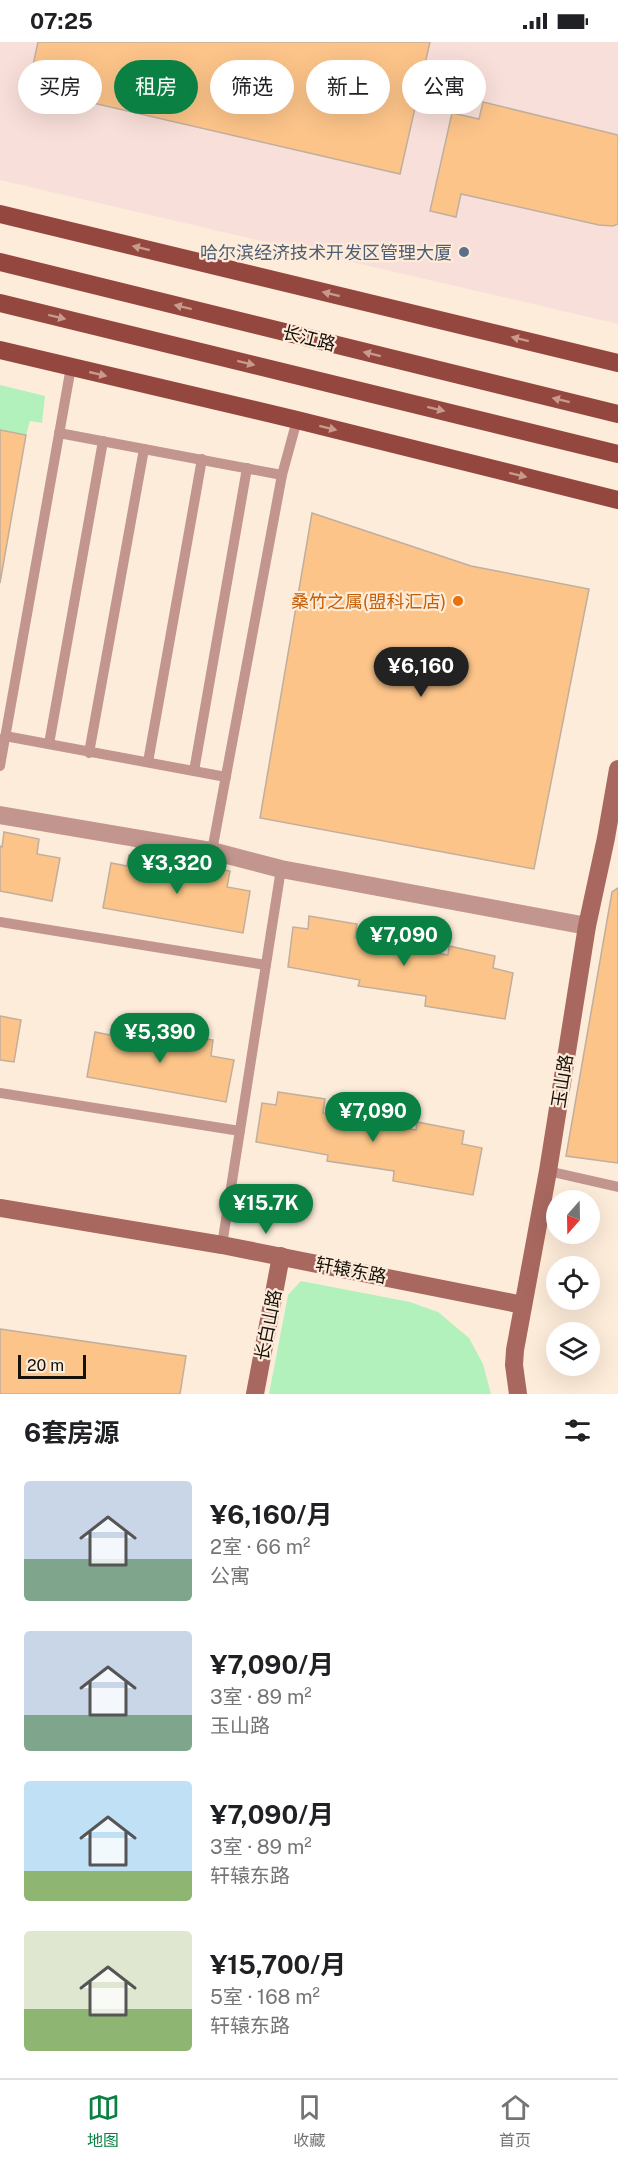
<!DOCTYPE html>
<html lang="zh">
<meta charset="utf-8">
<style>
:root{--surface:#fff;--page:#f6f6f6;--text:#202124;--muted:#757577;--line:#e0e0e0;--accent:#0b8043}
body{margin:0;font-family:"Public Sans","Noto Sans SC",sans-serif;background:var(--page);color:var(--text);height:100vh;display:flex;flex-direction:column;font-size:22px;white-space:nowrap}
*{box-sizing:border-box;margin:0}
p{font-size:20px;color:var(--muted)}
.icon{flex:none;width:33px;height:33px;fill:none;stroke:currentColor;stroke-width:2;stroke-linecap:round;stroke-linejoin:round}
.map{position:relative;height:1352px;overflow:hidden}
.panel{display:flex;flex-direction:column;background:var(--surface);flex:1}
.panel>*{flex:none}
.banner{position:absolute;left:18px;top:18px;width:582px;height:54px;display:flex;gap:12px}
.needle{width:39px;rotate:200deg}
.fabs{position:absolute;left:546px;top:1148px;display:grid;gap:12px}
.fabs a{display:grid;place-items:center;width:54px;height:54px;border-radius:50%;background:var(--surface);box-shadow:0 6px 24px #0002;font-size:30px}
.scale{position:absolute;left:18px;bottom:15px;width:68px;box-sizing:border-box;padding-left:6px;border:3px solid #17110b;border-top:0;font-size:16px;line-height:21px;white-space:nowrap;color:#17110b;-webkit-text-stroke:4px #feecda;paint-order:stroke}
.price{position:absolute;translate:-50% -51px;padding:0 14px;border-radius:21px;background:var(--accent);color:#fff;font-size:20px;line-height:39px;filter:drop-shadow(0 2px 3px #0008)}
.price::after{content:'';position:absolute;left:50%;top:36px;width:18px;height:14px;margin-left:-9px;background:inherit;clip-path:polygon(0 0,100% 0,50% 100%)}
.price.on{background:#222;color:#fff}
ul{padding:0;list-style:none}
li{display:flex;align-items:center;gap:18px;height:150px;padding:0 24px}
li span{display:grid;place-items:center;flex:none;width:168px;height:120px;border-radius:6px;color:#555}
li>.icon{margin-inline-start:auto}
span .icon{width:72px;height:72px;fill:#fffc;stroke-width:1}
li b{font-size:26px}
h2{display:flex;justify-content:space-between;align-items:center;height:72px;padding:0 24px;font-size:26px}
.pill{padding:0 21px;border-radius:27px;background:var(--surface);box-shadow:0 6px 24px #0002;font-size:21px;line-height:54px}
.pill.on{background:var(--accent);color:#fff}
.status{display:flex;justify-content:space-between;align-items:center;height:42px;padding:0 30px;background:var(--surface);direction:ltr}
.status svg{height:16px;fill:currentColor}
.tab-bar{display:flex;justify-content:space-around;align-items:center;height:84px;border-top:2px solid var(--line);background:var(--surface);font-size:16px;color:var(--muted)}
.tab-bar a{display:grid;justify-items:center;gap:3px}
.tab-bar .on{color:var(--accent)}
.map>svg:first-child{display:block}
</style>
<div class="status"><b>07:25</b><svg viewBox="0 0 49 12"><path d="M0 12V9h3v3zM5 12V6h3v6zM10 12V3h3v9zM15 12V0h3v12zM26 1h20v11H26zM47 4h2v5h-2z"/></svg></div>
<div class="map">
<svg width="618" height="1352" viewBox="0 0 618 1352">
<rect width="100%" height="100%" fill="#feecda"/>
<polygon fill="#f9dfd9" points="0,0 618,0 618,282 0,138"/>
<g fill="#b2f0bc">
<polygon points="0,343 45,354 42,381 30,379 26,393 0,388"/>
<polygon points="301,1239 410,1260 438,1270 469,1296 483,1322 491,1352 269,1352 288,1253"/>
</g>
<g fill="#fcc489" stroke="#c0af9e" stroke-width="1.5">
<polygon points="38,0 430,0 400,132 28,46"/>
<polygon points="483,60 618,93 618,182 613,184 599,183 461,152 456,175 430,169 452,71 479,77"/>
<polygon points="0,388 26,393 0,541"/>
<polygon points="312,471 471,524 589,547 534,827 260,776"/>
<polygon points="4,790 39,797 37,812 60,816 52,859 0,849 0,804 2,805"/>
<polygon points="129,813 170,821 168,833 192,837 195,823 230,829 227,845 250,849 243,891 103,866 111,821 127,824"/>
<polygon points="618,846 618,1121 566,1114 612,850"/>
<polygon points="309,874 357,882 355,896 376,900 376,890 430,897 427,909 448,913 449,904 495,914 493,926 513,931 505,977 425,964 426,954 358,944 360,938 288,925 293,885 308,887"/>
<polygon points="0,974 21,978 14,1020 0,1018"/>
<polygon points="112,983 154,990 151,1002 176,1006 178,992 213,998 211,1014 234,1018 226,1060 87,1035 95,990 110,993"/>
<polygon points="278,1050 325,1057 323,1071 344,1075 344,1065 398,1073 395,1084 416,1088 417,1080 464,1089 462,1102 482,1106 473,1153 393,1139 394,1129 327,1119 328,1113 256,1100 262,1061 276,1063"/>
<polygon points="0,1287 186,1314 180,1352 0,1352"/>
</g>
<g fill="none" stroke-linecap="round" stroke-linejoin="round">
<g stroke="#c2958e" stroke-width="10">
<polyline points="59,391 282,433"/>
<polyline points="5,694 226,735"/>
<polyline points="49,702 103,399"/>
<polyline points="89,711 144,407"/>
<polyline points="148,720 202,417"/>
<polyline points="0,724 71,325"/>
<polyline points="194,729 247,426"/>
<polyline points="212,809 282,433 297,378"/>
<polyline points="0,880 266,923"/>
<polyline points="0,1051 240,1089"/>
<polyline points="548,1129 618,1145"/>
<polyline points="222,1203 281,827"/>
</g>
<polyline stroke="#c2958e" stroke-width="18" points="0,773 212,809 281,827 587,884"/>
<g stroke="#a86860" stroke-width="18">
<polyline points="0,1166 222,1203 523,1263"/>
<polyline points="255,1352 281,1214"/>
<polyline points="518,1352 514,1323 515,1308 548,1129 587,884 606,796 618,727"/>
</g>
<g stroke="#94473f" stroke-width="18">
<polyline points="0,172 618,321"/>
<polyline points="0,220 618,372"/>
<polyline points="0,261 618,412"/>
<polyline points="0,308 297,378 618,458"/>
</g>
</g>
<defs><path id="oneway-solid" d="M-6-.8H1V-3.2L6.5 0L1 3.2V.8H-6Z" transform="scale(1.5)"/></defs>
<g fill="#c99a8c">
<use href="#oneway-solid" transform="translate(141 206) rotate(-166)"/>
<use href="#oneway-solid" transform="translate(331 252) rotate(-166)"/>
<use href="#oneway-solid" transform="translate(183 265) rotate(-166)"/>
<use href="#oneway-solid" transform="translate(57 275) rotate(14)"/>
<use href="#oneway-solid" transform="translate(520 297) rotate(-166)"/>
<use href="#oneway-solid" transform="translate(372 312) rotate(-166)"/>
<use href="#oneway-solid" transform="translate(246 321) rotate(14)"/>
<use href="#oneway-solid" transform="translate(98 332) rotate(13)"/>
<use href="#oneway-solid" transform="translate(561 358) rotate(-166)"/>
<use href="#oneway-solid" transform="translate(436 367) rotate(14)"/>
<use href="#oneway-solid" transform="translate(328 386) rotate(14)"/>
<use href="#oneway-solid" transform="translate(518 433) rotate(14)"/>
</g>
<circle fill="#5c6f8a" stroke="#feecda" stroke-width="2" cx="464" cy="210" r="6"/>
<circle fill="#e8710a" stroke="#feecda" stroke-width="2" cx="458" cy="559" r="6"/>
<g text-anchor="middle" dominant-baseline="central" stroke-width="4.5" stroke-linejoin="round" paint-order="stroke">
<g font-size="18" fill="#4e5e75" stroke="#feecda" text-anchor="end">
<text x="452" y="210">哈尔滨经济技术开发区管理大厦</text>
</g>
<g font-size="18" fill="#17110b" stroke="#feecda">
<text transform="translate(309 296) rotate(14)">长江路</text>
<text transform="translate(562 1039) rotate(-81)">玉山路</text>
<text transform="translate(351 1228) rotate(11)">轩辕东路</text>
<text transform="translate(268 1283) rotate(-79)">长白山路</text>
</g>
<g font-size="18" fill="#c56008" stroke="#feecda" text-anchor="end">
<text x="446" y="559">桑竹之属(盟科汇店)</text>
</g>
</g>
</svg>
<div class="fabs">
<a><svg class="needle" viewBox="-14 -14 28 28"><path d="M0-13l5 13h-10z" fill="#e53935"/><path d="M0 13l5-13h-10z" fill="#757577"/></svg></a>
<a><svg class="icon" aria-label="locate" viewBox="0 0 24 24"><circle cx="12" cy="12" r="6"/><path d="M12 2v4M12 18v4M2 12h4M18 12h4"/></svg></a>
<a><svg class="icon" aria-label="layers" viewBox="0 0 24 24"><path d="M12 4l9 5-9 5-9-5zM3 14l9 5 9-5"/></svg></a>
</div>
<div class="scale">20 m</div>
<b class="price on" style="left:421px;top:656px">¥6,160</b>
<b class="price" style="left:177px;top:853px">¥3,320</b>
<b class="price" style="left:404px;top:925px">¥7,090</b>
<b class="price" style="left:160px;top:1022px">¥5,390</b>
<b class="price" style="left:373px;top:1101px">¥7,090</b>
<b class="price" style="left:266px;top:1193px">¥15.7K</b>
<div class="banner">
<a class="pill">买房</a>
<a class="pill on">租房</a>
<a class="pill">筛选</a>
<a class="pill">新上</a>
<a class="pill">公寓</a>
</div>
</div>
<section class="panel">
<h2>6套房源<svg class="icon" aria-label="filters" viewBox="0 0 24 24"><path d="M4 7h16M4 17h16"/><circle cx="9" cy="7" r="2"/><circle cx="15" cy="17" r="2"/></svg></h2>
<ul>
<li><span style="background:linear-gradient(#c9d6e8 65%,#7fa58c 0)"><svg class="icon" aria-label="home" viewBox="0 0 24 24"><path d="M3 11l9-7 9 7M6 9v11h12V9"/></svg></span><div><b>¥6,160/月</b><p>2室 · 66 m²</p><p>公寓</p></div></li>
<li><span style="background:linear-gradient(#c9d6e8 70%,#7fa58c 0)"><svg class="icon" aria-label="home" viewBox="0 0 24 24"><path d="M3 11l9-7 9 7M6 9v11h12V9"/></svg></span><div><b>¥7,090/月</b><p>3室 · 89 m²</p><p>玉山路</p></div></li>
<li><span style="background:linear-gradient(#bfe0f5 75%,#8fb573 0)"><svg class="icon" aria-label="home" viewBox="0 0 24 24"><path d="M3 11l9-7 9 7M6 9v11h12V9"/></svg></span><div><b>¥7,090/月</b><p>3室 · 89 m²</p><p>轩辕东路</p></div></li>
<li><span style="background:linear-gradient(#dfe7d0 65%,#8fb573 0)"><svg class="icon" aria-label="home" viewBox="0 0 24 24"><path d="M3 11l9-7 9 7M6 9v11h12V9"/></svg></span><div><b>¥15,700/月</b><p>5室 · 168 m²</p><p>轩辕东路</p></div></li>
</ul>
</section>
<nav class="tab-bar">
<a class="on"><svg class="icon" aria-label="map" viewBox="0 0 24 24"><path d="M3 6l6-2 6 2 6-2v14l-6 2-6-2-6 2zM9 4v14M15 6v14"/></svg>地图</a>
<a><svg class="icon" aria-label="saved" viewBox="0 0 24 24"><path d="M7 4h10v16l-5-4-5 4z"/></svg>收藏</a>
<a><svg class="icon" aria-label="home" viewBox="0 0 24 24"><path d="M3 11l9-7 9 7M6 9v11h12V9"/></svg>首页</a>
</nav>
